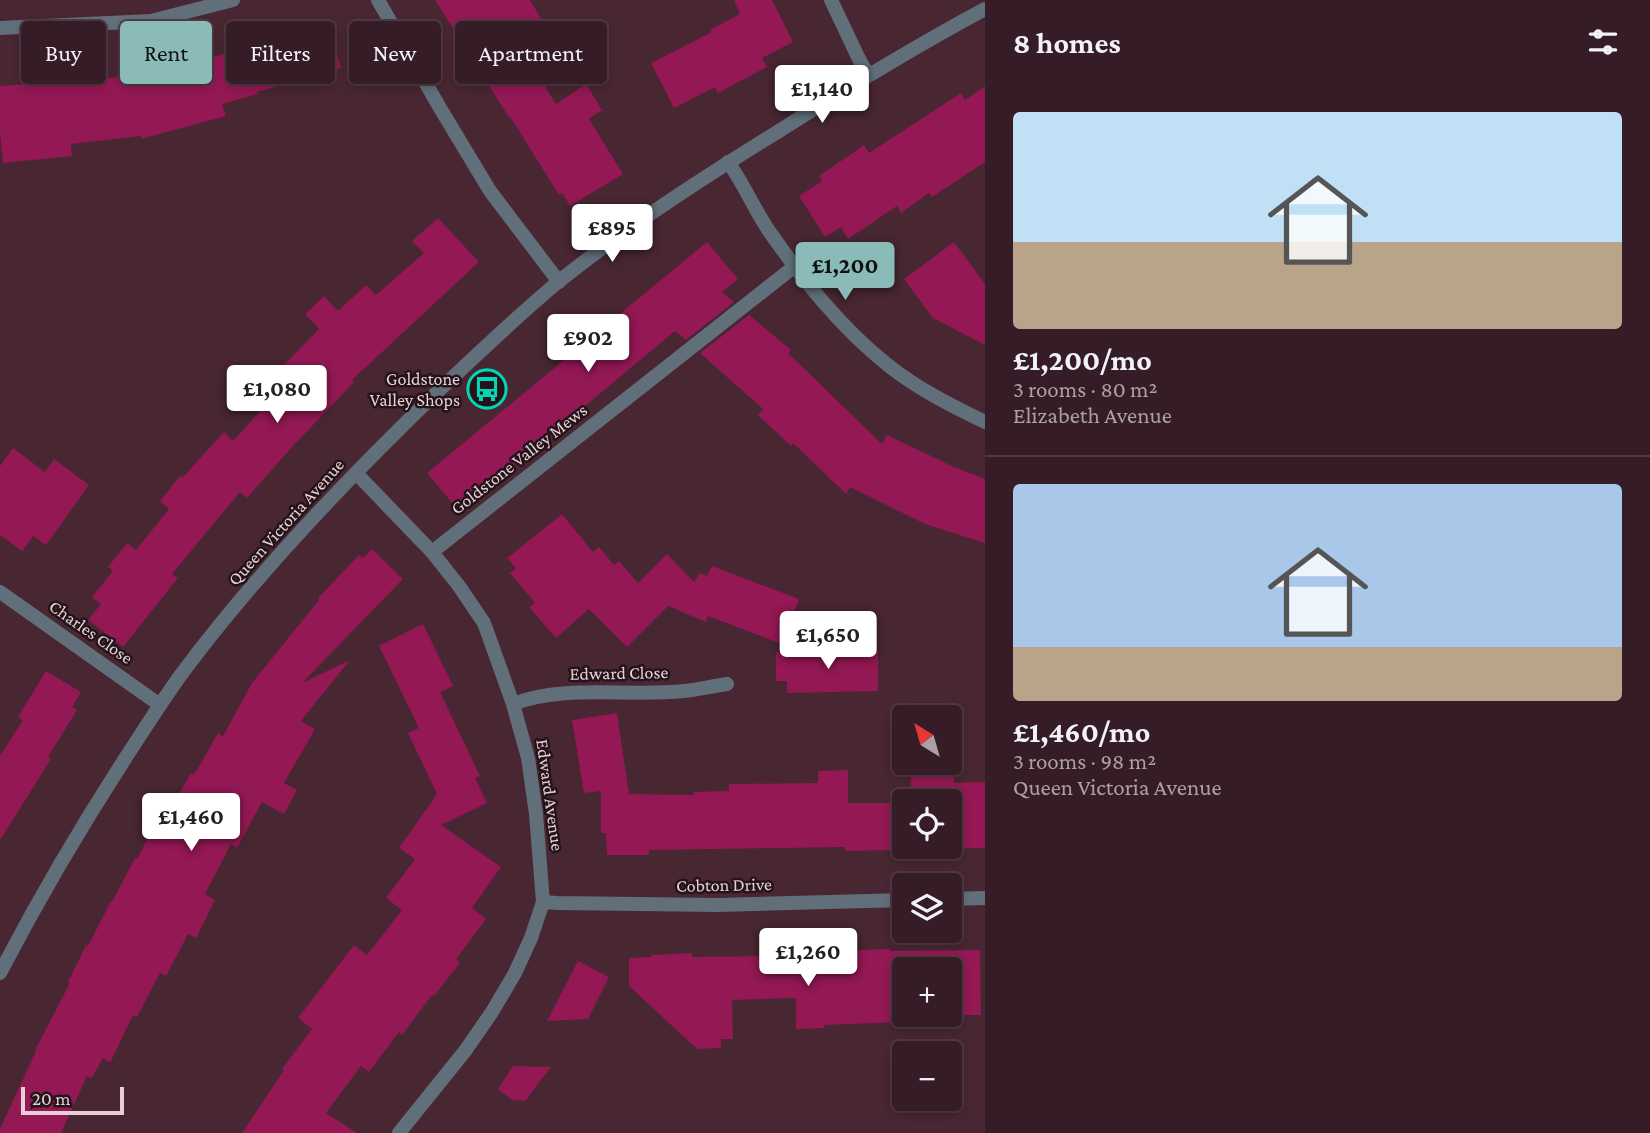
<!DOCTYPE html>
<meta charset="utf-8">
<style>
:root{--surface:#361c26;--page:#3d252e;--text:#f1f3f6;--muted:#aaa1a7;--line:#503a43;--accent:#8bbbb9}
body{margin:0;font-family:"Crimson Pro",serif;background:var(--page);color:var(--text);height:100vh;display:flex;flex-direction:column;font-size:26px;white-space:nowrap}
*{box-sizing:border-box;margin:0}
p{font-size:23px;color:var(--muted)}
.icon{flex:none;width:38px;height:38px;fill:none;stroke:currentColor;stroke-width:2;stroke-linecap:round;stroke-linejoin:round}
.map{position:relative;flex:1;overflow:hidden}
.drawer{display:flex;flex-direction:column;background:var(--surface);width:665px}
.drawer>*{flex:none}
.guide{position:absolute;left:21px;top:21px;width:665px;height:63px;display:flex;gap:14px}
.needle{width:46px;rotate:323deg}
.buttons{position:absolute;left:892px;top:705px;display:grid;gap:14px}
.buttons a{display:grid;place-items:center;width:70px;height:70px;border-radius:7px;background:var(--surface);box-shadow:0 4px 10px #0003,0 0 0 2px var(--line);font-size:35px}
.scale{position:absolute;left:21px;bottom:18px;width:103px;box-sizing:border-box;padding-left:7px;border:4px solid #e6cfd6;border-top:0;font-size:19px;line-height:24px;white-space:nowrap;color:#e6cfd6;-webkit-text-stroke:5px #24141a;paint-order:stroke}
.price{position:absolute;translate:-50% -60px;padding:0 16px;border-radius:7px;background:#fff;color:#222;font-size:23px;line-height:46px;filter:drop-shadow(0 2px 4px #0008)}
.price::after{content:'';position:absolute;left:50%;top:42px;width:21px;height:16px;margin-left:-10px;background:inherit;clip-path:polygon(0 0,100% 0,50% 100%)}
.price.on{background:var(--accent);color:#111}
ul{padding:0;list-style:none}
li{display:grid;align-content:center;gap:14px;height:371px;padding:0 28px}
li+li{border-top:2px solid var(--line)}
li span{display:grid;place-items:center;height:217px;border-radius:7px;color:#555}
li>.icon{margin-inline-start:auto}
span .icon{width:126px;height:126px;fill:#fffc;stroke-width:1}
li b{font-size:30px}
h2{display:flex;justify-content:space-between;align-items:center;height:84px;padding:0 28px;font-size:30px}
.tag{padding:0 24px;border-radius:7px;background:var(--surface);box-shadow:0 4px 10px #0003,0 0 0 2px var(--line);font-size:24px;line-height:63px}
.tag.on{background:var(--accent);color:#111}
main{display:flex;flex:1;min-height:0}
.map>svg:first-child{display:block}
</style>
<main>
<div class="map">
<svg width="985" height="1133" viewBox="0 0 985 1133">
<rect width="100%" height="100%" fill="#482632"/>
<g fill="#931854" fill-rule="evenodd">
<polygon points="435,0 530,0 550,34 523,51 556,104 586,84 602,110 589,119 623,174 570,206 562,193 559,195 511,118 510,119"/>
<polygon points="734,0 772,0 793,42 762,58 767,67 718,93 715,87 674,108 651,63 712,32 710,30 740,14"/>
<polygon points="330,28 341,68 257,92 258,94 222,104 226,116 141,139 141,136 71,144 72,156 3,163 0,134 0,86 65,81 65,83 162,72 245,48 246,51"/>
<polygon points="985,86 985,162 932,197 929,193 901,213 897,206 848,239 841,227 825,237 799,196 822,181 819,176 864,145 869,153 961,93 965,100"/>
<polygon points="438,218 479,262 352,380 354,382 292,447 247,498 240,492 172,574 178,578 123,647 88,620 101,604 92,597 113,571 108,567 127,543 136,550 169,509 160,501 180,476 182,478 224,432 233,441 275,395 264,385 319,329 305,314 324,296 338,311 366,285 376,295 424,253 412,241"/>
<polygon points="707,242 738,279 722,292 734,302 686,340 675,331 459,511 427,473"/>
<polygon points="954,242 985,284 985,345 933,318 904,279"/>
<polygon points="749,315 791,350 788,353 882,444 887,435 952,466 985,479 985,543 925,524 850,487 846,494 793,443 791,446 758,415 763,409 700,353"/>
<polygon points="13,448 45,472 54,459 89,485 46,545 33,536 22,551 0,535 0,466"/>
<polygon points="562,514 593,552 599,547 614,565 619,561 638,583 667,554 694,582 700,573 707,576 712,566 799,599 782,644 708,616 706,622 668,606 627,647 589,609 556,638 529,607 535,603 510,573 516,568 507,558"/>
<polygon points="372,549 403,579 302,683 350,660 301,721 315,729 284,783 297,790 284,814 262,802 237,848 231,844 205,894 215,900 196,938 188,934 166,976 160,973 137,1017 133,1015 110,1063 103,1058 92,1078 87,1076 61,1133 0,1133 0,1129 36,1051 35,1050 70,983 68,982 86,945 88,946 111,901 112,902 135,858 137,859 161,814 166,817 191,773 194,775 218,733 223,736 252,683 319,600 318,598 359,555 363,558"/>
<polygon points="423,624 453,686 440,692 480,776 475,778 487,803 441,825 501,867 472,908 486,919 456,959 460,963 434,996 432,995 402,1035 399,1032 369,1072 361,1066 326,1113 357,1133 242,1133 284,1070 282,1069 312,1029 298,1018 354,945 367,955 402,910 386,898 415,859 399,848 437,794 408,733 419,728 379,646"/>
<polygon points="878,650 878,691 787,693 787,681 776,681 776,652"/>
<polygon points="46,671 81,692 72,707 77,710 48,757 51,759 0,840 0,756 23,720 18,717"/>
<polygon points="617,713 629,794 694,795 694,792 729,791 729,784 818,783 818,771 848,770 848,803 905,803 905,847 950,847 950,802 910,802 911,773 954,772 954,783 985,782 985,848 845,851 845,847 649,850 649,855 607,855 606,833 601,833 601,791 584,793 572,720"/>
<path d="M 890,949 L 890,951 L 980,950 L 981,1015 L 900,1015 L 900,1022 L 824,1025 L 824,1028 L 796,1029 L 796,998 L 732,1000 L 733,1039 L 721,1039 L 721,1048 L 697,1049 L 629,986 L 629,958 L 651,957 L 651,955 L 692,953 L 692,957 L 764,956 L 821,954 L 821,951 ZM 905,970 L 950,970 L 950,1015 L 905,1015 Z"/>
<polygon points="578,961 609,977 588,1019 547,1021"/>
<polygon points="513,1066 551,1067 525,1101 512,1100 498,1089"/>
</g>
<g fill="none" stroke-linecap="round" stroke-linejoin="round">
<g stroke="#606f7a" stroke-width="14">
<polyline points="378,0 440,108 490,191 559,282"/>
<polyline points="831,0 859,59 868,75"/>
<polyline points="0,28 151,21 233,0"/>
<path d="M 728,162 C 744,184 754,209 769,231 C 804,281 841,328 889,366 C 918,389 952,406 985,422"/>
<polyline points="356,473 432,552 459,586 484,623 513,704 528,758 536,814 543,902 531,938 515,973 492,1012 465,1051 399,1133"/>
<polyline points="432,552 795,266"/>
<polyline points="0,592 160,705"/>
<path d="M 513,704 C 564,684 630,697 684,691 C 698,690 713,686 727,684"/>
<polyline points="950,899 985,898"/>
<polyline points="543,902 557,903 718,905 905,900"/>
<path d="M 0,973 C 39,898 82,825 128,754 C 146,727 163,699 183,672 C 257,573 344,482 433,396 C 474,357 515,318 558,282 C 628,226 703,178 779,131 C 847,88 914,47 985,9"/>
</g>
</g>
<defs>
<g id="bus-ring" transform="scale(2.0125)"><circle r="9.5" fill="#24141a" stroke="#03d5b6" stroke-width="1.5"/><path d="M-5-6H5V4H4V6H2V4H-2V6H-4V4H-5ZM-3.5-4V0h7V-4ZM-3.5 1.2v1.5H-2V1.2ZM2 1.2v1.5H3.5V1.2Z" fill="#03d5b6"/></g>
</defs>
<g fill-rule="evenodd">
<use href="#bus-ring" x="487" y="389"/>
</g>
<g text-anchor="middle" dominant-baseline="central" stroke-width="5" stroke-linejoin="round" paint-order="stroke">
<g font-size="18" fill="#e6cfd6" stroke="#24141a" text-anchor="end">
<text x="460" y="379">Goldstone<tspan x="460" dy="21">Valley Shops</tspan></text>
</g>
<g font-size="18" fill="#e6cfd6" stroke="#24141a">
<text transform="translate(519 459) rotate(-38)">Goldstone Valley Mews</text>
<text transform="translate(286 522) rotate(-48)">Queen Victoria Avenue</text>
<text transform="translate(91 632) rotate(35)">Charles Close</text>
<text transform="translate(619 673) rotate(-1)">Edward Close</text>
<text transform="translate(550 795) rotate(82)">Edward Avenue</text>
<text transform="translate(724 885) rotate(-1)">Cobton Drive</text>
</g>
</g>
</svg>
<div class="buttons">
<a><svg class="needle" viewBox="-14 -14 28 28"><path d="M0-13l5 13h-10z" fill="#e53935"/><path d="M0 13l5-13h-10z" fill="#aaa1a7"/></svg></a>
<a><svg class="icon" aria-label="locate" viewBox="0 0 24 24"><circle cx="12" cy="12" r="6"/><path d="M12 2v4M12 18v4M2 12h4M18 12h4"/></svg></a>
<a><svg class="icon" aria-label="layers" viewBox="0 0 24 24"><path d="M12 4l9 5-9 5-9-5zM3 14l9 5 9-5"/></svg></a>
<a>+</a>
<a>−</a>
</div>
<div class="scale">20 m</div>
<b class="price" style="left:822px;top:125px">£1,140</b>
<b class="price" style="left:612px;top:264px">£895</b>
<b class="price on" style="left:845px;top:302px">£1,200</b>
<b class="price" style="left:588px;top:374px">£902</b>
<b class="price" style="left:277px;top:425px">£1,080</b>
<b class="price" style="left:828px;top:671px">£1,650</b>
<b class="price" style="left:191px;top:853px">£1,460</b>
<b class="price" style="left:808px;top:988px">£1,260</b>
<div class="guide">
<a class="tag">Buy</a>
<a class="tag on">Rent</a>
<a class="tag">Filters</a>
<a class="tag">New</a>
<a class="tag">Apartment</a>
</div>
</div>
<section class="drawer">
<h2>8 homes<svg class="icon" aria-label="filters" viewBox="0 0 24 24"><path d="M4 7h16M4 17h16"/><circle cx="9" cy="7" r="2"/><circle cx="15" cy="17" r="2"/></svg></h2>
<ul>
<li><span style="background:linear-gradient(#bfe0f5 60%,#b9a48a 0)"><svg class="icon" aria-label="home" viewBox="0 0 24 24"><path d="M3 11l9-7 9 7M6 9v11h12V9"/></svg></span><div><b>£1,200/mo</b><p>3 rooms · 80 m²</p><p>Elizabeth Avenue</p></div></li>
<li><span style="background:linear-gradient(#a9c7e8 75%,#b9a48a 0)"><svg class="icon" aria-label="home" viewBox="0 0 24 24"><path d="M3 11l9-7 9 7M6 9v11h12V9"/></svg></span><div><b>£1,460/mo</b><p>3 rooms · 98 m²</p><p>Queen Victoria Avenue</p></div></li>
</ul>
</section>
</main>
